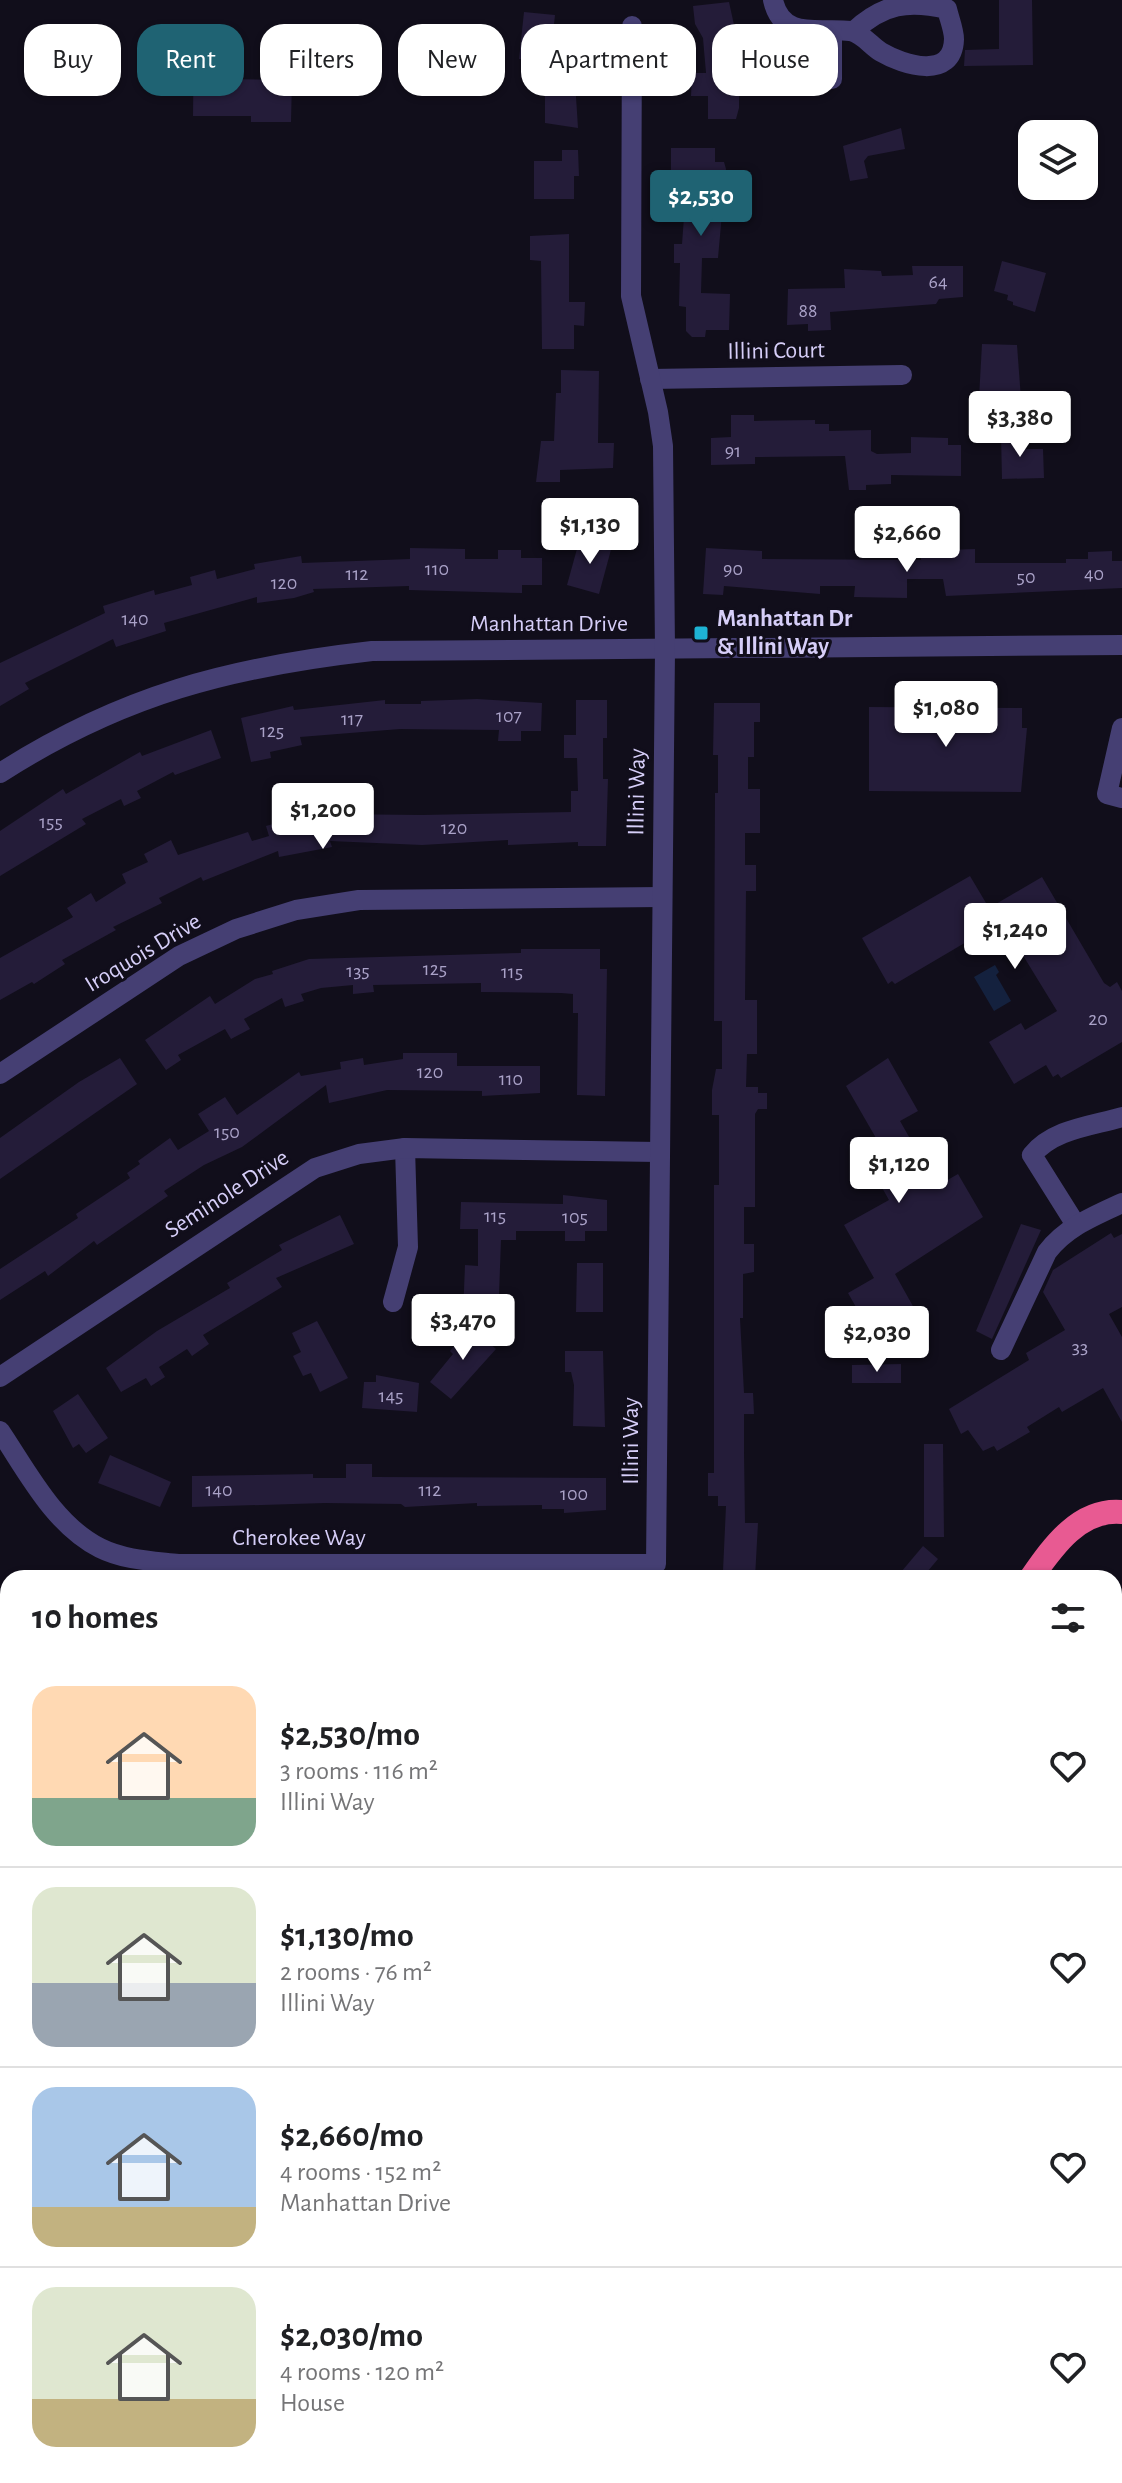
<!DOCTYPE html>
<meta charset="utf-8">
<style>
:root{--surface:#fff;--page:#f2f2f2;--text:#202124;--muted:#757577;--line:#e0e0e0;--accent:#1f6373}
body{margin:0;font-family:"Alegreya Sans",sans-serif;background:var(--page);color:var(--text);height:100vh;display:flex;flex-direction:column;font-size:30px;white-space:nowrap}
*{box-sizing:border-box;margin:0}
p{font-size:26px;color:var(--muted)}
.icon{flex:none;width:44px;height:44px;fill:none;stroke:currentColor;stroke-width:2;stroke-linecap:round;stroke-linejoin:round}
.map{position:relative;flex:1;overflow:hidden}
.panel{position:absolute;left:0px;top:1570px;width:1122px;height:914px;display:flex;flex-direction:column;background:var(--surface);border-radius:24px 24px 0 0;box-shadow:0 2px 6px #0004}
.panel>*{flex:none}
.guide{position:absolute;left:24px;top:24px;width:1074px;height:72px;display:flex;gap:16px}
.controls{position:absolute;left:1018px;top:120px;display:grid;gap:16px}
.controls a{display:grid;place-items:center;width:80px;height:80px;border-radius:16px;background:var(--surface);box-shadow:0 2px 6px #0004;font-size:40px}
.price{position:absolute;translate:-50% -68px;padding:0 18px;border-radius:8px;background:#fff;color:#222;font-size:26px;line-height:52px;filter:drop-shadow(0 2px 4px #0008)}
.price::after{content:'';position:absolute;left:50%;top:48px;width:24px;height:18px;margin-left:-12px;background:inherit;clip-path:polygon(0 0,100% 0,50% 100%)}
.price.current{background:var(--accent);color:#fff}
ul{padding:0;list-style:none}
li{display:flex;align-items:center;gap:24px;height:200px;padding:0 32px}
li+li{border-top:2px solid var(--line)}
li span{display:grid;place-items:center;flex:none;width:224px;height:160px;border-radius:24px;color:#555}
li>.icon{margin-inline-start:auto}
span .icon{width:96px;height:96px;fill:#fffc;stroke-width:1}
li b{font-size:34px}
h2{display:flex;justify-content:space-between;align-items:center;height:96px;padding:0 32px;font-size:34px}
.pill{padding:0 28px;border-radius:24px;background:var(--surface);box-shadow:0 2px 6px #0004;font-size:28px;line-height:72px}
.pill.current{background:var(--accent);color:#fff}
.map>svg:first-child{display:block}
</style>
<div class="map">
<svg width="1122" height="2483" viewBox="0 0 1122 2483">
<rect width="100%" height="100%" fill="#110e1b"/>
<polygon fill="#14213e" points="995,965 999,972 996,975 1011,1001 994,1011 974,977"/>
<g fill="#241c39">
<polygon points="999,0 1032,0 1033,65 964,66 965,50 999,49"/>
<polygon points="729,2 736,34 743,33 744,46 739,52 739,108 736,119 708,119 708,96 691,96 692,73 706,73 703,38 695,24 693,6"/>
<polygon points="524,12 555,15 550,61 519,59"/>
<polygon points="194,30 226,31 226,79 292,80 291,122 251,122 251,116 193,116"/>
<polygon points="545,81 575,81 578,128 545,123"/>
<polygon points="901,128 905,149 868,156 864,161 868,178 850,181 843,146"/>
<polygon points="671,148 715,148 715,162 724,162 726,169 718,258 702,258 701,293 730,294 729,330 706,330 705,337 692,337 686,331 686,307 679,306 680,263 674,263 674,244 682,244 687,177 679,177 679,170 671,170"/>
<polygon points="562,150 578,150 579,176 574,176 574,199 534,199 534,161 562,161"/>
<polygon points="569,234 569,302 585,302 584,326 574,325 574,349 542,349 541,261 530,260 530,236"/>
<polygon points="1002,261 1046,273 1035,312 1013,305 1013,302 1007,300 1008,295 994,291"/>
<polygon points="912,266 963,266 963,297 939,299 936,304 830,312 831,330 808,331 808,324 787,325 788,289 845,288 844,269 881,271 882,276 913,275"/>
<polygon points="982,344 1017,345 1021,399 979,398"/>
<polygon points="561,370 599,371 598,443 614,443 613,468 560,470 560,482 536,482 541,441 554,441 556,393 561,393"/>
<polygon points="731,415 754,415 754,421 815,420 815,424 829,424 829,431 871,430 871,451 877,454 911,453 911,437 948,438 948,445 961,445 961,476 891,475 891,484 866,485 866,490 849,490 845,456 755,457 755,464 711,465 711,438 731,437"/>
<polygon points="1025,434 1025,449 1043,449 1044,478 1002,479 1001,435"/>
<polygon points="580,538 612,546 599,594 567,585"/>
<polygon points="410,548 465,549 465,559 498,559 498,550 521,550 521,558 542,558 542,585 522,585 522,593 409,590 409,586 313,589 314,592 294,598 257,603 257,597 164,623 166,631 116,647 113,639 25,683 29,689 0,706 0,663 105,613 103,606 154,590 155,595 192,585 190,577 215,570 217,579 255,569 254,564 301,556 302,563 410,559"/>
<polygon points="706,548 762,551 762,559 921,560 921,551 975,549 975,563 1066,563 1066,559 1088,559 1088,552 1112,551 1112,561 1122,561 1122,588 946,596 943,579 907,579 907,598 854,597 855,586 820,586 820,594 724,586 723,595 703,594"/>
<polygon points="477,699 542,703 541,731 521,731 521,741 498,741 499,730 400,729 300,737 302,745 270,752 271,758 251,762 241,718 293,706 294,710 385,700 385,704 421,704 421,701"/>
<polygon points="576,700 607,700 607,738 603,738 603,779 608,779 606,846 578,846 578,842 508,845 508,840 422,845 330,841 332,847 279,857 278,851 203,881 201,877 159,898 162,903 113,927 116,930 62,960 65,964 34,984 32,982 0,1000 0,958 73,917 67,908 91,893 96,902 126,883 122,874 148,862 144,854 171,840 178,855 248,832 252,841 269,836 266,826 273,824 272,818 325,809 325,814 422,815 571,812 571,791 578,791 577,758 564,758 564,735 576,735"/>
<polygon points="714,703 760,703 760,722 754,722 754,757 748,757 748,789 760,789 760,833 745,833 745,865 756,865 756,891 746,891 745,1000 757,1000 757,1054 747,1054 746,1087 758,1087 758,1093 767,1093 767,1109 758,1109 755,1114 755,1207 744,1207 744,1244 754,1244 754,1272 743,1274 743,1318 740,1318 744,1393 753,1393 754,1414 744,1414 744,1452 745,1523 758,1523 755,1578 727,1578 727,1571 723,1571 726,1506 718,1506 718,1496 708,1496 708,1473 714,1473 714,1185 719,1185 719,1115 712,1115 712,1090 716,1069 722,1069 722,1021 714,1021 715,793 718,793 718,755 713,755"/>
<polygon points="869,707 1022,708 1022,728 1027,728 1021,792 869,791"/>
<polygon points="211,730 221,758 175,775 173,772 137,791 141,798 124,806 121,799 82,819 86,824 0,876 0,831 63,789 66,794 140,752 142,756"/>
<polygon points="970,876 989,908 1042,877 1104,983 1110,987 1117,982 1122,991 1122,1042 1061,1078 1058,1074 1053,1077 1046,1065 1014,1084 989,1042 1021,1023 1025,1030 1057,1011 1002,921 895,984 892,981 888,984 862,938"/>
<polygon points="521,949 600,949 600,969 607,969 605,1096 577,1095 578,1013 573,1013 573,994 561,993 481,992 481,983 373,985 374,992 353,994 353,985 321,988 301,994 304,1001 285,1007 282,998 244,1019 250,1029 231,1039 225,1029 178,1055 181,1060 166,1070 145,1040 210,996 215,1004 255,979 273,974 272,971 309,959 521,953"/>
<polygon points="403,1053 457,1053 457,1066 540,1066 540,1093 482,1096 482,1091 387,1090 329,1103 326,1085 242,1147 204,1165 164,1191 168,1196 97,1245 94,1241 48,1276 45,1271 0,1300 0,1269 78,1218 76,1214 130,1178 127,1173 140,1164 138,1161 170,1138 178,1150 209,1131 198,1114 225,1097 237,1115 299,1072 301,1076 341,1069 340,1062 363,1058 364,1065 403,1059"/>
<polygon points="120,1058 137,1084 0,1179 0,1138 79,1082"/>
<polygon points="888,1058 918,1111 900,1121 937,1186 958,1174 983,1217 895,1274 919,1317 900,1327 903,1332 878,1346 848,1293 874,1278 844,1225 889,1200 859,1147 876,1138 846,1086"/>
<polygon points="563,1195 607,1200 607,1231 585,1231 585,1241 565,1241 565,1231 516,1231 516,1240 501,1240 499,1295 493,1295 493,1316 463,1315 465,1265 478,1266 478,1229 460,1229 461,1202 563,1204"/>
<polygon points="340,1215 354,1244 276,1278 282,1287 203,1335 209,1344 192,1356 187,1349 159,1367 165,1377 151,1386 146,1378 121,1392 106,1368 157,1331 230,1288 227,1283 282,1250 279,1245"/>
<polygon points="1021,1224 1041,1230 992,1339 976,1331"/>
<polygon points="1111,1233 1114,1238 1122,1234 1122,1307 1109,1314 1122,1337 1122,1422 1103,1388 1062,1412 1059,1407 1027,1427 1030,1432 997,1451 994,1446 983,1451 968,1430 961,1434 949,1409 1029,1360 1026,1353 1065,1330 1043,1292 1053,1270"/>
<polygon points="577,1263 603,1263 603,1312 576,1312"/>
<polygon points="317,1321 348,1378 320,1392 311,1373 303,1376 293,1356 301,1352 292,1333"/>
<polygon points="463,1321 496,1349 451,1399 430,1382 453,1354 450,1351 463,1335"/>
<polygon points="565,1351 603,1351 605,1427 573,1426 574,1385 571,1372 565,1372"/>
<polygon points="901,1364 901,1383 852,1383 852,1365"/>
<polygon points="376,1375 419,1383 417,1412 362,1408 364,1382 376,1382"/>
<polygon points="78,1394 108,1438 86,1453 79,1444 73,1448 53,1411"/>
<polygon points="924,1444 943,1444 944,1537 924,1537"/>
<polygon points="110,1455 171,1482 160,1507 98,1483"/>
<polygon points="346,1464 372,1464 372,1477 606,1478 606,1510 564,1513 564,1509 542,1509 542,1505 477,1506 477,1503 405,1507 401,1504 325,1503 192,1507 192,1476 313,1474 313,1478 346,1478"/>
<polygon points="923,1546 938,1559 922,1578 896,1578"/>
</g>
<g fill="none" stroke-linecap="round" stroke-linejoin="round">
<g stroke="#453f73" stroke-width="20">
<path d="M 773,0 C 782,41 820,27 850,31 C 862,33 871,46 881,52 C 903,65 953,81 954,39 C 954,30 949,18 947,9 C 908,0 883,4 854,31"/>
<polyline points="832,31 832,79"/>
<polyline points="650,379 902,375"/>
<polyline points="1122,728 1107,794 1122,798"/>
<path d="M 0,773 C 122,695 230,667 372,651 L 1122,645"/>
<polyline points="0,1074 179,956 236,929 296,910 359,900 662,897"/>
<path d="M 1076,1225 L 1032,1155 C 1053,1129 1091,1126 1122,1117"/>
<polyline points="393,1302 408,1247 405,1148"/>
<path d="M 1001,1350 L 1047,1252 C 1066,1227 1094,1216 1122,1203"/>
<polyline points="0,1377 315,1168 359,1154 405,1148 658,1152"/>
<path d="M 0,1431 C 27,1471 54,1525 100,1548 C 124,1560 152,1561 178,1564 L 656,1564 L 665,650 L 663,446 L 658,412 L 631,296 L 632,26"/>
<polyline points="0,1870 8,1870"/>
<polyline points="1114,2040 1118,2024"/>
<polyline points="0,2467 8,2467"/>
<polyline points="119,2476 120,2483"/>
<polyline points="195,2476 211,2483"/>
<polyline points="934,2483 935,2476"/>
</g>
<g stroke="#e85a92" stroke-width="24">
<path d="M 1031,1578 C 1052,1548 1079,1508 1122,1512"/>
<polyline points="1114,1711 1122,1695"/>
<polyline points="0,1768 8,1768"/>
<polyline points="1114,1770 1122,1769"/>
<polyline points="0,1806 8,1806"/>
<polyline points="1114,1808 1122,1791"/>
<polyline points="1114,1897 1122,1898"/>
<polyline points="1114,2281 1122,2286"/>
<polyline points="1114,2388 1122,2402"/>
<polyline points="1114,2475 1122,2478"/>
<polyline points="1040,2483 1041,2476"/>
<polyline points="1065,2483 1078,2476"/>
</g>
</g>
<rect fill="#1eb3d4" stroke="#110e1b" stroke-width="3" x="693" y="625" width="16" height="16" rx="4"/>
<g text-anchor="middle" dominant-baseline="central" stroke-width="6" stroke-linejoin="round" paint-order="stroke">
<g font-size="20" fill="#aaa2c8">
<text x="938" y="282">64</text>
<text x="808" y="311">88</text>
<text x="733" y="451">91</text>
<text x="437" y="569">110</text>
<text x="733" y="569">90</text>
<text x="357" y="574">112</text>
<text x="1094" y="574">40</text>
<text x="1026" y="577">50</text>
<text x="284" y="583">120</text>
<text x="135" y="619">140</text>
<text x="509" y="716">107</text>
<text x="352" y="719">117</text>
<text x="272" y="731">125</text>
<text x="51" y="822">155</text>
<text x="454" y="828">120</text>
<text x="435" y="969">125</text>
<text x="358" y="971">135</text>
<text x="512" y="972">115</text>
<text x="1098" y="1019">20</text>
<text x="430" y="1072">120</text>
<text x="511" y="1079">110</text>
<text x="227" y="1132">150</text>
<text x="495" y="1216">115</text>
<text x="575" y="1217">105</text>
<text x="1080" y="1347">33</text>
<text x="391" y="1396">145</text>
<text x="219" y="1490">140</text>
<text x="430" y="1490">112</text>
<text x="574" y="1494">100</text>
</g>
<g font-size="24" fill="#d6cef8" stroke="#110e1b">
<text transform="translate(776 351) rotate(-1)">Illini Court</text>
<text x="549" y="624">Manhattan Drive</text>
<text transform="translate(637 792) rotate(-89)">Illini Way</text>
<text transform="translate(143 953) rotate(-31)">Iroquois Drive</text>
<text transform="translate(227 1194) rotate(-33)">Seminole Drive</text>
<text transform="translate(631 1441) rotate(-90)">Illini Way</text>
<text x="299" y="1538">Cherokee Way</text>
</g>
<g font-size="24" font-weight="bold" fill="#d6cef8" stroke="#110e1b" text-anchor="start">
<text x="717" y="619">Manhattan Dr<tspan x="717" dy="28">&amp; Illini Way</tspan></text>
</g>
</g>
</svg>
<div class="controls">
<a><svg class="icon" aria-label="layers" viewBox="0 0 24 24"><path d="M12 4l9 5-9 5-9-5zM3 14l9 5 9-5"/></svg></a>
</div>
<b class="price current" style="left:701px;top:238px">$2,530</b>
<b class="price" style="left:1020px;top:459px">$3,380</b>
<b class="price" style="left:590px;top:566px">$1,130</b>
<b class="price" style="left:907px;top:574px">$2,660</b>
<b class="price" style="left:946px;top:749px">$1,080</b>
<b class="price" style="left:323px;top:851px">$1,200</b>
<b class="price" style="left:1015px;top:971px">$1,240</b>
<b class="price" style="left:899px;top:1205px">$1,120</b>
<b class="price" style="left:463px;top:1362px">$3,470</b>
<b class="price" style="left:877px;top:1374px">$2,030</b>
<div class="guide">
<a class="pill">Buy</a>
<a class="pill current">Rent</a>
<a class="pill">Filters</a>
<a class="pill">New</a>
<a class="pill">Apartment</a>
<a class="pill">House</a>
</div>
<section class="panel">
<h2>10 homes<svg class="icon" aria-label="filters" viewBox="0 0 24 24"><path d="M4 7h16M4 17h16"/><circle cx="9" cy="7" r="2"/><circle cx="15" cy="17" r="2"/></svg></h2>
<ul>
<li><span style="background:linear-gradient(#ffd9b3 70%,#7fa58c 0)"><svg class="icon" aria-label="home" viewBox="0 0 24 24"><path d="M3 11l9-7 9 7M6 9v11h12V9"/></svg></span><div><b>$2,530/mo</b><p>3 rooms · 116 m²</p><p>Illini Way</p></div><svg class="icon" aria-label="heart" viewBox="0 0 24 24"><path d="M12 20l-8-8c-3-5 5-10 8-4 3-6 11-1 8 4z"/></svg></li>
<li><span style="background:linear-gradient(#dfe7d0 60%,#9aa5b1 0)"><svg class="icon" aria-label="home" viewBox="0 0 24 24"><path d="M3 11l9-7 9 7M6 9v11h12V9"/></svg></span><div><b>$1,130/mo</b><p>2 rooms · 76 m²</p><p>Illini Way</p></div><svg class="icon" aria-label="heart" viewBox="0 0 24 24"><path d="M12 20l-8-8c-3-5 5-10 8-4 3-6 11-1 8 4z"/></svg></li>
<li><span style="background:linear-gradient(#a9c7e8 75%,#c2b280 0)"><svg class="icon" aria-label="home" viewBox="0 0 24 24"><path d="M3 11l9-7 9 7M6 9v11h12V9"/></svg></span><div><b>$2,660/mo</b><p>4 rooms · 152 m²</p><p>Manhattan Drive</p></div><svg class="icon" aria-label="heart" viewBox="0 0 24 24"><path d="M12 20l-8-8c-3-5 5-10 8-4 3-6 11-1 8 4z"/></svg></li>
<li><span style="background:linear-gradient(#dfe7d0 70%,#c2b280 0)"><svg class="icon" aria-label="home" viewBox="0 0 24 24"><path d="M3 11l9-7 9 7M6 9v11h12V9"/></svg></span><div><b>$2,030/mo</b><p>4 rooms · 120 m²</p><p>House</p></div><svg class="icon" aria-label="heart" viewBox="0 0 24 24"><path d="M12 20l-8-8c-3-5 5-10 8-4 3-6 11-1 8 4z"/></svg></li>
</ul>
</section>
</div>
